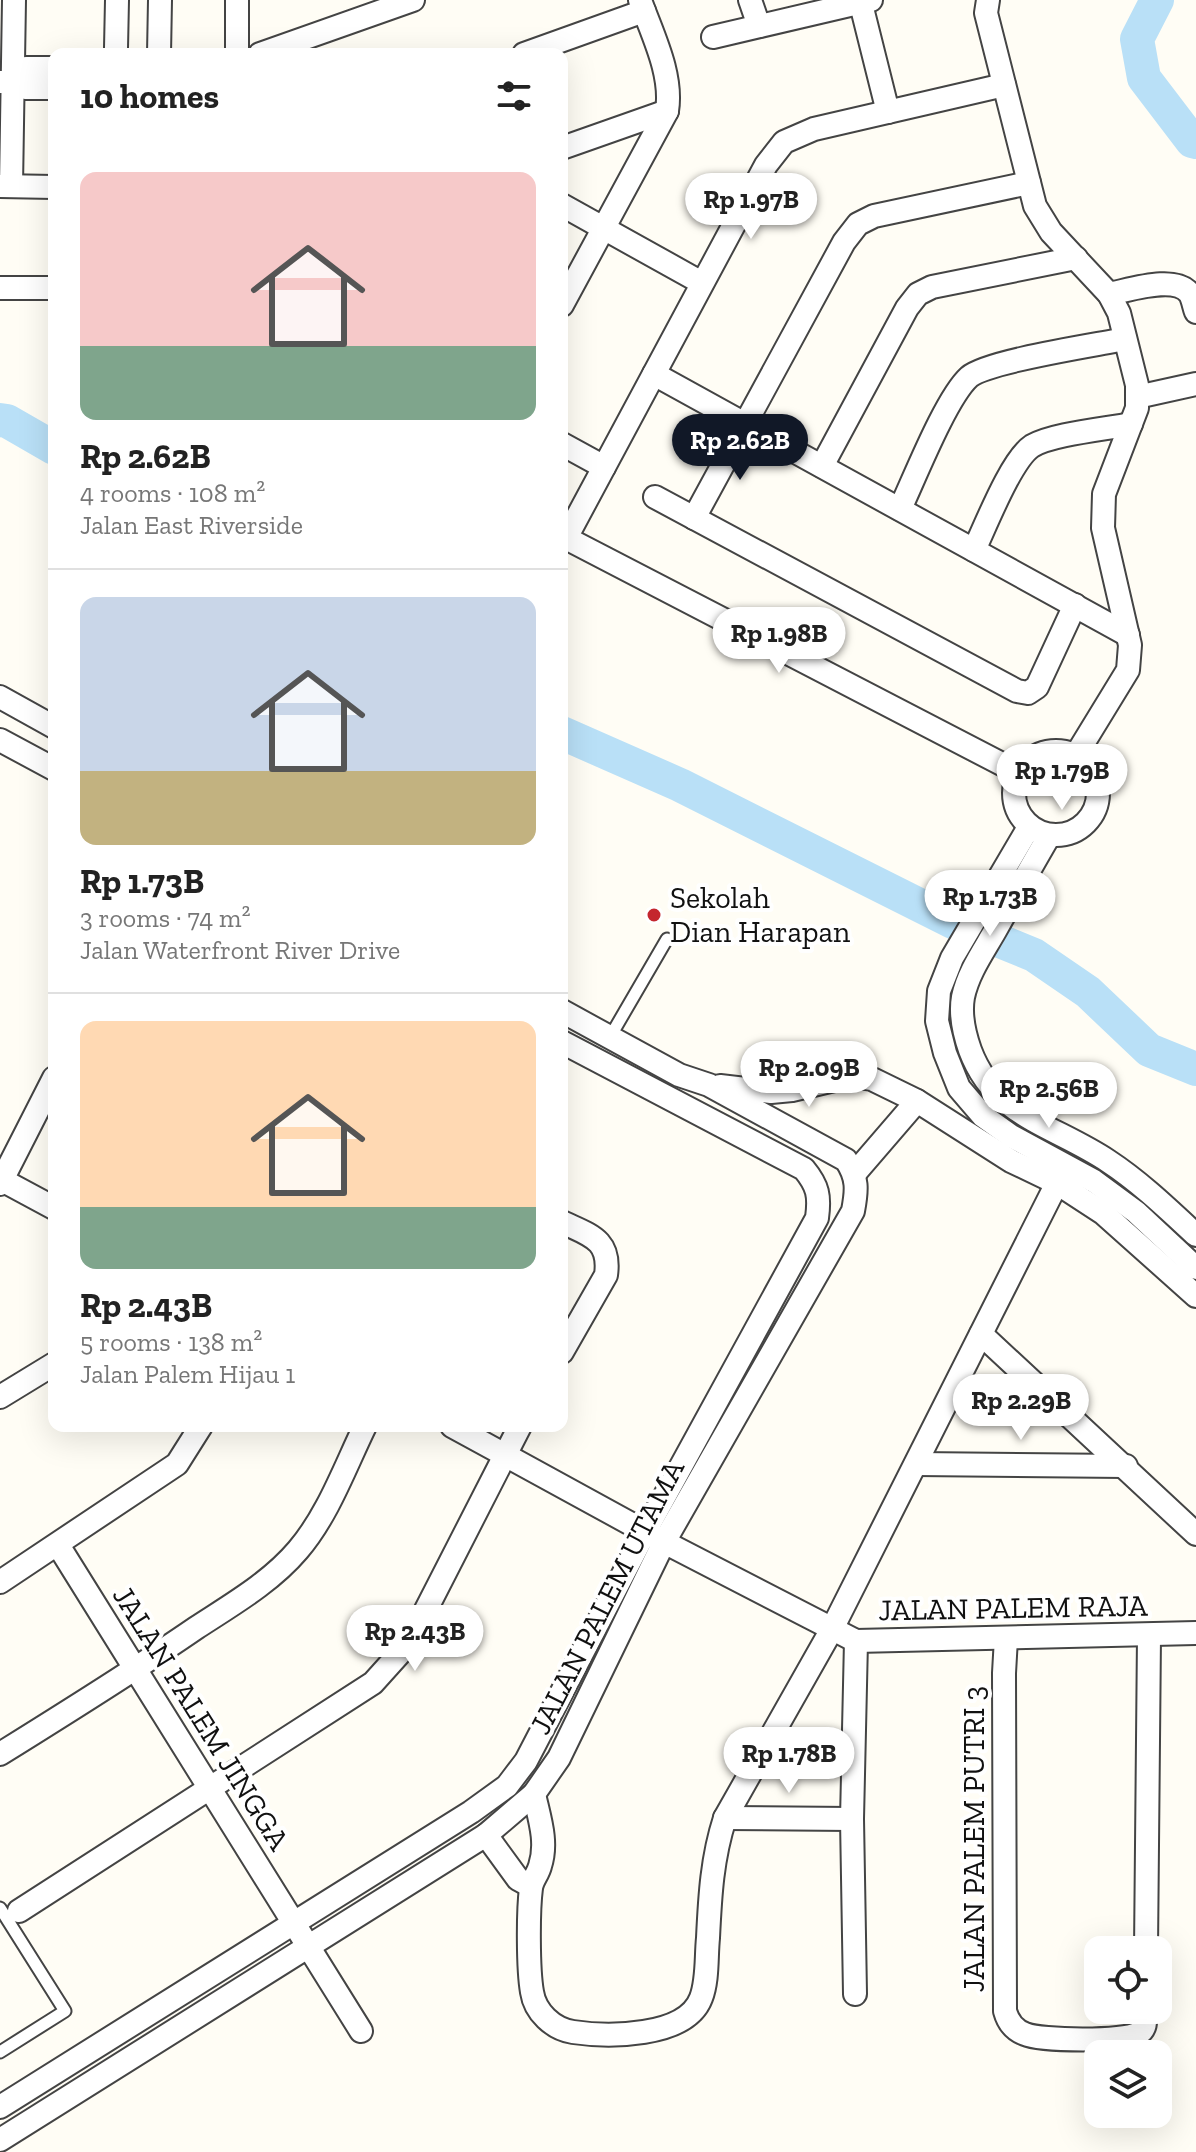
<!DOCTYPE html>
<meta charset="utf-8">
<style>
:root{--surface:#fff;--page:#f6f6f6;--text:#222;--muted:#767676;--line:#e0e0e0;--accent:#111827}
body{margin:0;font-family:"Zilla Slab",serif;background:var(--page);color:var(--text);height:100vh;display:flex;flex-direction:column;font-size:30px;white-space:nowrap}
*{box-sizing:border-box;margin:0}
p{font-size:26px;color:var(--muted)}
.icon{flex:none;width:44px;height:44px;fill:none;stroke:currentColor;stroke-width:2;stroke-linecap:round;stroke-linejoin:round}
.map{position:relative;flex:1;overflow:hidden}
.details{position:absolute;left:48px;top:48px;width:520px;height:1384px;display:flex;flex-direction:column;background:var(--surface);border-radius:16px;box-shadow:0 8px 32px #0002}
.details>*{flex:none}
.controls{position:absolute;left:1084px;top:1936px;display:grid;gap:16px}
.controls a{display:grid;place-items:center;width:88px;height:88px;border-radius:16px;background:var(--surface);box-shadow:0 8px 32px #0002;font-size:40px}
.price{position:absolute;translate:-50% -68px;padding:0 18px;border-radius:28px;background:#fff;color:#222;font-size:26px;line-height:52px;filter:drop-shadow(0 2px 4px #0008)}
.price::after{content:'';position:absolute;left:50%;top:48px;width:24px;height:18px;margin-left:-12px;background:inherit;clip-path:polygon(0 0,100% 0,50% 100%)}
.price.on{background:var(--accent);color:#fff}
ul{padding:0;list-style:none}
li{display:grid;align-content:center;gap:16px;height:424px;padding:0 32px}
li+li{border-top:2px solid var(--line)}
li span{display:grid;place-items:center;height:248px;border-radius:16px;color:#555}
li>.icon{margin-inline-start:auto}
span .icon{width:144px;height:144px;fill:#fffc;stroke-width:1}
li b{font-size:34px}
h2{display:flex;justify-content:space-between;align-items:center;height:96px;padding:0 32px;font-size:34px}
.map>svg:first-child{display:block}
</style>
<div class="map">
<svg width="1196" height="2152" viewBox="0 0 1196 2152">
<rect width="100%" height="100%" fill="#fffdf5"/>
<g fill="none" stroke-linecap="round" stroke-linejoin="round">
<g stroke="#b9e0f7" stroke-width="34">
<polyline points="1157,0 1137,39 1144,78 1192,141 1196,142"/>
<polyline points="0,420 7,421 54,448"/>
<polyline points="562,733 680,785 953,922 1034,955 1088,992 1149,1050 1196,1069"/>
</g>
<g stroke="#444" stroke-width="15">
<g id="service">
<polyline points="610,1037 667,939"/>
<polyline points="0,1908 65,2011 0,2052"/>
</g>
</g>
<g stroke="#444" stroke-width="26">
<g id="minor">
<polyline points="750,0 759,26"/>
<polyline points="860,0 888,112"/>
<polyline points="988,0 986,13 1035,206 1051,232 1109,294 1119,313 1137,385 1137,408 1104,494 1103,528 1130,645 1128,670 1076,755"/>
<polyline points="713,37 871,0"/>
<polyline points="116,48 117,0"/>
<polyline points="159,54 160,0"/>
<polyline points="237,54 237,0"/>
<polyline points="260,54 413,0"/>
<polyline points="524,54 644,11"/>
<polyline points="1,82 13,82 25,88 54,88"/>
<polyline points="13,82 26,68 54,68"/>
<polyline points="562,148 667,111"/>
<polyline points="0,186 54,187"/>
<polyline points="11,186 14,0"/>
<polyline points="562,205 702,283"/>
<polyline points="0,288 54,288"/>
<path d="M 1109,294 C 1130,290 1176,274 1190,294 C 1193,299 1194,307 1196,312"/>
<path d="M 562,305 L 667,111 C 673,74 652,34 640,0"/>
<polyline points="654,374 1128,635"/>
<polyline points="1137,397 1196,384"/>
<polyline points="562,444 604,467"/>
<polyline points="822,466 907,308 918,294 932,287 1076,258"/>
<polyline points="655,497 1017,691 1028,693 1037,687 1075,605"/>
<path d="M 900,509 C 915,477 946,398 969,377 C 987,361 1096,345 1125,339"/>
<polyline points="694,518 844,242 858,224 874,216 1029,183"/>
<polyline points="562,536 1019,773"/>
<polyline points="566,538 766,165 784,142 814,129 1004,85"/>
<path d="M 974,550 C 986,525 1011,460 1032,446 C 1052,434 1106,429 1131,424"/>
<polyline points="0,697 54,727"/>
<polyline points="0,740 54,769"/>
<circle cx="1056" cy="793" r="42"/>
<polyline points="1029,827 952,958 939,991 937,1021 945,1053 959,1088 983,1116 1011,1136 1094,1181 1136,1212 1196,1268"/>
<path d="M 1049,836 C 1031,867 1013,899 995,931 C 983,952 968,973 963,997 C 960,1014 964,1033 970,1050 C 995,1117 1054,1125 1108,1161 C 1140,1182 1168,1209 1196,1235"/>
<polyline points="720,1086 771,1092 792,1090 851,1076 872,1079 917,1101 1011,1161 1057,1183 1103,1213 1196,1296"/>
<polyline points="855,1173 917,1101"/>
<polyline points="0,1179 54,1208"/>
<polyline points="0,1184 54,1078"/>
<path d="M 562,1222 C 589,1235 611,1239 606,1275 L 562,1352"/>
<polyline points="981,1334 1196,1534"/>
<polyline points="0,1397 54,1364"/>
<polyline points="452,1426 664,1542 856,1641 1196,1633"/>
<polyline points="916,1464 1126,1466"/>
<polyline points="58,1545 361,2031"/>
<polyline points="0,1582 177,1464 201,1426"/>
<path d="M 1006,1638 L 1004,1673 L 1005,2011 C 1008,2022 1014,2030 1025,2034 C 1041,2041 1125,2042 1139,2033 C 1147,2028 1145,2019 1145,2010"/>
<path d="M 0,1754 C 66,1713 132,1672 196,1628 C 231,1605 270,1583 298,1550 C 328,1515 345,1467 365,1426"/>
<path d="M 534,1794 C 539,1817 548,1842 540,1866 C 538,1874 532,1880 531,1888 C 528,1911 528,1969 532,1992 C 535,2012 553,2029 573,2032 C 607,2037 686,2038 701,1998 C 708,1980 706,1957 708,1938 C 710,1896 712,1858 725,1818 L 832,1629 L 1057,1183"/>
<polyline points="725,1818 852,1819"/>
<polyline points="486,1835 518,1879 531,1886"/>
<polyline points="19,1911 373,1683 409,1643 520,1426"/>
<polyline points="1146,1950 1149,1636"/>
<polyline points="855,1994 852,1819 856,1641"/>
<path d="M 0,2107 L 471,1812 L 507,1786 L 526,1761 L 645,1532 L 817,1218 C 820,1196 818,1186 804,1169 L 562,1042"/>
<path d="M 0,2140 L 486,1835 L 534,1794 L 559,1758 L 664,1542 L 853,1211 C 857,1190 858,1178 846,1160 L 709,1085 L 679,1075 L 562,1011"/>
</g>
</g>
<use href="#service" stroke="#fff" stroke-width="11"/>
<use href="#minor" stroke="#fff" stroke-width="22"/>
</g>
<circle fill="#c4262e" stroke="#fff" stroke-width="3" cx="654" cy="915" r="8"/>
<g text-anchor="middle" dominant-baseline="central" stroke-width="8" stroke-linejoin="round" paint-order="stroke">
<g font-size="30" fill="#111" stroke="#fff" text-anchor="start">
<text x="670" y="898">Sekolah<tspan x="670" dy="34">Dian Harapan</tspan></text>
</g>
<g font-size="30" fill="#111" stroke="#fff">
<text transform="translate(607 1597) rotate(-63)">JALAN PALEM UTAMA</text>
<text transform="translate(1013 1608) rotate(-1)">JALAN PALEM RAJA</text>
<text transform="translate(201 1718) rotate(58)">JALAN PALEM JINGGA</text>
<text transform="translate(974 1839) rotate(-90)">JALAN PALEM PUTRI 3</text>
</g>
</g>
</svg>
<div class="controls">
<a><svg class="icon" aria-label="locate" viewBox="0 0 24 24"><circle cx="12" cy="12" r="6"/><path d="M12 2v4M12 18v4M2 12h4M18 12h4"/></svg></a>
<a><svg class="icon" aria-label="layers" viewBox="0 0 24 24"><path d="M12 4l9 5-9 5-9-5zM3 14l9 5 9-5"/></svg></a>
</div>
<b class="price" style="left:751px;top:241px">Rp 1.97B</b>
<b class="price on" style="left:740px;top:482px">Rp 2.62B</b>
<b class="price" style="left:779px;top:675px">Rp 1.98B</b>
<b class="price" style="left:1062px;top:812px">Rp 1.79B</b>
<b class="price" style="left:990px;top:938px">Rp 1.73B</b>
<b class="price" style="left:809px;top:1109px">Rp 2.09B</b>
<b class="price" style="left:1049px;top:1130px">Rp 2.56B</b>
<b class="price" style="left:1021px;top:1442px">Rp 2.29B</b>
<b class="price" style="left:415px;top:1673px">Rp 2.43B</b>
<b class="price" style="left:789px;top:1795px">Rp 1.78B</b>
<section class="details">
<h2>10 homes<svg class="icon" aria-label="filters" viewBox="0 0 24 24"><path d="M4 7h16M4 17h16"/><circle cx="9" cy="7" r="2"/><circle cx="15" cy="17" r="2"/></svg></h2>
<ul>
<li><span style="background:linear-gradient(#f6c9c9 70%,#7fa58c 0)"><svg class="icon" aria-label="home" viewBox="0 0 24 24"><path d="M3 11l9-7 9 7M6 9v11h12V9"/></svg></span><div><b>Rp 2.62B</b><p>4 rooms · 108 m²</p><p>Jalan East Riverside</p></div></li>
<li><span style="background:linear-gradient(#c9d6e8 70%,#c2b280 0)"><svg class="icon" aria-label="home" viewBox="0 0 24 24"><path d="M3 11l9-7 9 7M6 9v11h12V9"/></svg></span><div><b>Rp 1.73B</b><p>3 rooms · 74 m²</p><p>Jalan Waterfront River Drive</p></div></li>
<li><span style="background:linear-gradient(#ffd9b3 75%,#7fa58c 0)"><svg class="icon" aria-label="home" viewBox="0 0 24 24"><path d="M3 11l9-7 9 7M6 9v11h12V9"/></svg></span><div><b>Rp 2.43B</b><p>5 rooms · 138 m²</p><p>Jalan Palem Hijau 1</p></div></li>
</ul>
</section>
</div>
